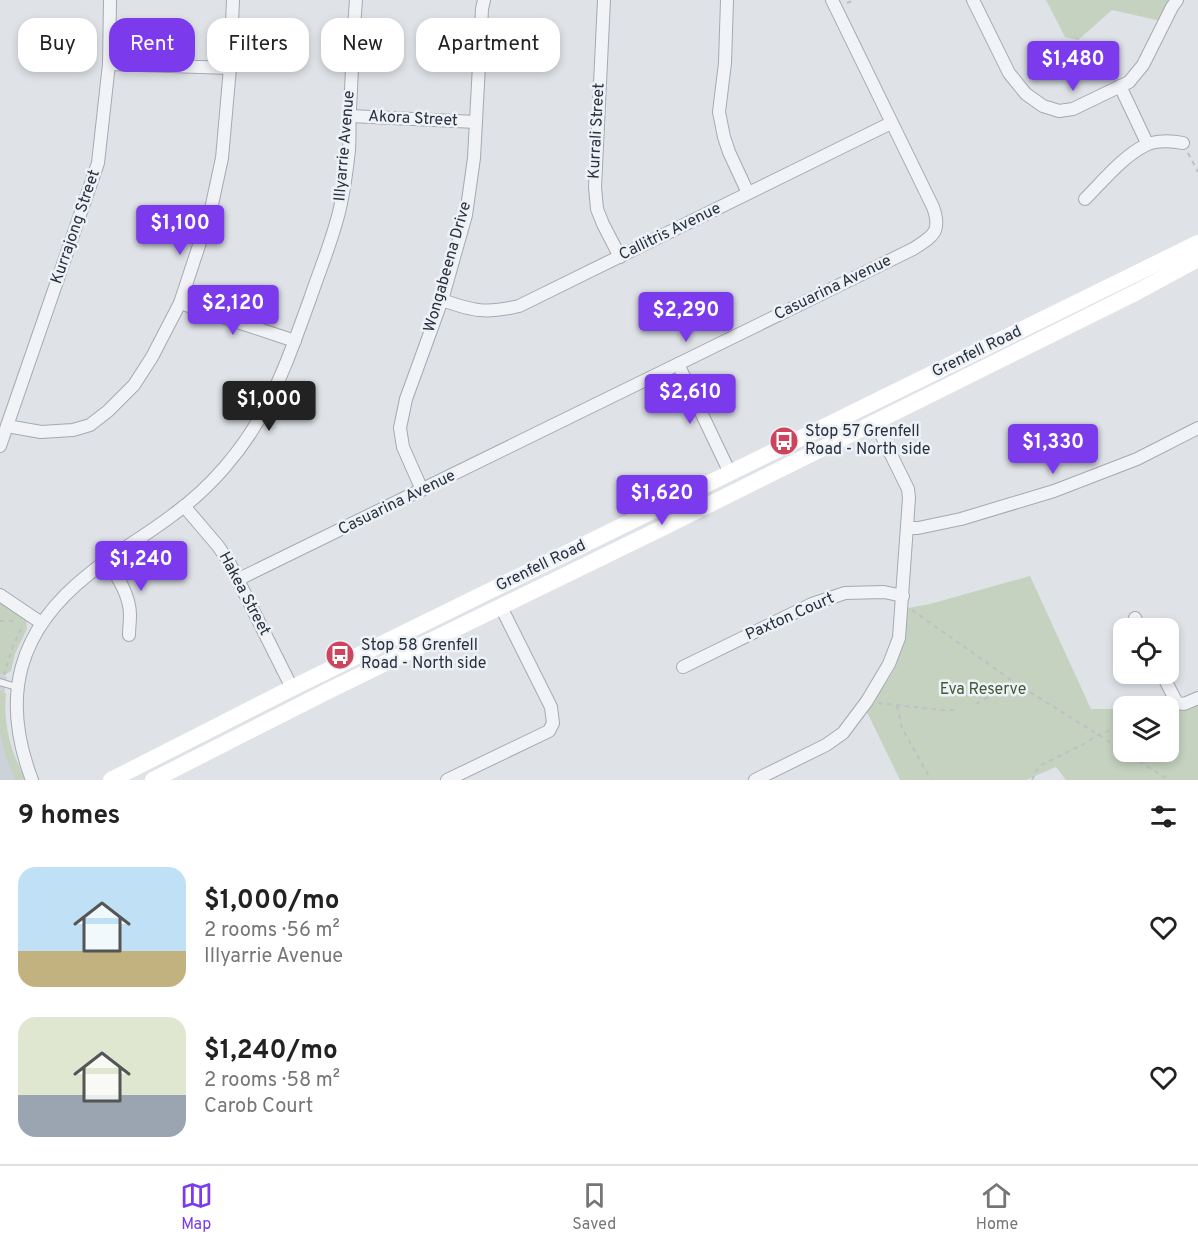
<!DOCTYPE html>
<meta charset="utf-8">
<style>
:root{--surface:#fff;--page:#f2f2f2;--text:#222;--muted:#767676;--line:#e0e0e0;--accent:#7c3aed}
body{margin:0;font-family:Overpass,sans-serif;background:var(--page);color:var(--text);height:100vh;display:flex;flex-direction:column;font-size:22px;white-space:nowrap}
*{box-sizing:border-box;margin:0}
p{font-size:20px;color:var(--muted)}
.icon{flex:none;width:33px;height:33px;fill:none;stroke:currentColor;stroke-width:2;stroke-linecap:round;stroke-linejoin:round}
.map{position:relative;height:780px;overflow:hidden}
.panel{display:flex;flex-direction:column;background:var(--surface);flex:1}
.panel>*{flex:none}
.hud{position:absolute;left:18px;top:18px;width:600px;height:54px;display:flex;gap:12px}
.buttons{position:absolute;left:1113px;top:618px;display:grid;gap:12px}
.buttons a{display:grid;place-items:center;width:66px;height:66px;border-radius:12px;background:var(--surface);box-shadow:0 3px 9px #0003;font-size:30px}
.price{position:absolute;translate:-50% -51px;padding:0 14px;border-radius:6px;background:var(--accent);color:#fff;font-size:20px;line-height:39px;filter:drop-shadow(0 2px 3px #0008)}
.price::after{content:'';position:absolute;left:50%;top:36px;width:18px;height:14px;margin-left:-9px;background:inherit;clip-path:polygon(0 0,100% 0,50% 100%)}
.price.on{background:#222;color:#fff}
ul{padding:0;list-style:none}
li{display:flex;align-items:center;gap:18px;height:150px;padding:0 18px}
li span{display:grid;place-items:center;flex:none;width:168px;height:120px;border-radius:18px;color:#555}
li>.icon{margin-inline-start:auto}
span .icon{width:72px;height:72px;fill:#fffc;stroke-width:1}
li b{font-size:26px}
h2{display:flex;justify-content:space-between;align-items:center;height:72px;padding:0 18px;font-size:26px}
.chip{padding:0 21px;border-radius:18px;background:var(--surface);box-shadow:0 3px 9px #0003;font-size:21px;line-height:54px}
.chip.on{background:var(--accent);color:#fff}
.menu{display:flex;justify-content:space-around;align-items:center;height:84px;border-top:2px solid var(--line);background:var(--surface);font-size:16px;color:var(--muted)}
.menu a{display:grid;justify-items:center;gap:3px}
.menu .on{color:var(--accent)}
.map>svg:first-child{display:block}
</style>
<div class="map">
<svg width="1198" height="780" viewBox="0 0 1198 780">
<rect width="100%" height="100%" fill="#dfe3e8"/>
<polygon fill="#cdd2da" points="0,674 7,677 3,703 3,727 21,780 0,780"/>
<g fill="#c5d2c0">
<polygon points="1046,0 1173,0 1161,21 1112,10 1078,40 1065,37"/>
<polygon points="1030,576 1091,709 1123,709 1124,752 1168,752 1169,710 1184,710 1198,703 1198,780 1066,780 1056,767 1026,780 900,780 867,712 894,670 905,639 908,608 930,604"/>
<polygon points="0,600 26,618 27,629 15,654 11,671 5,675 0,674"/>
<path d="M 0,690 L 6,694 C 3,725 11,753 26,780 L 15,780 L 5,754 L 0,734 Z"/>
</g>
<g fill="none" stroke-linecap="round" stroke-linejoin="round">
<g stroke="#a4aab2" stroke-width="8">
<polyline id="service" points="0,682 13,686"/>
</g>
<g stroke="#a4aab2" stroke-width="14">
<g id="minor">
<polyline points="604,0 595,187 597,209 603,224 620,257"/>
<polyline points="727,0 725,63 719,112 724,137 729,152 748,193"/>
<polyline points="973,0 1009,73 1026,94 1043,106 1059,111 1073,109 1129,82 1143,65 1172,7 1177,0"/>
<polyline points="109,64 230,68"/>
<polyline points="1120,86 1147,143"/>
<polyline points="350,116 476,122"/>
<path d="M 1085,199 C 1103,181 1123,156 1146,145 C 1156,140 1173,141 1183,143"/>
<path d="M 442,300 C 473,311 486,314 519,306 L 891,123"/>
<polyline points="180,303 295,341"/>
<polyline points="678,364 730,473"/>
<polyline points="7,426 41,432 73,430 90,425 108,411 134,385 152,357 180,303 211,209 222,158 230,68 233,0"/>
<polyline points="0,446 98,163 109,64 110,0"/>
<polyline points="422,490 403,447 400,428 406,399 442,300 466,215 474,158 482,9 484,0"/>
<polyline points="184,506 218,546 229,562 292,688"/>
<polyline points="908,528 918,528 961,519 1054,491 1137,459 1198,428"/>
<path d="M 107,561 C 118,577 130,596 130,615 C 130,622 129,629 129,635"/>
<path d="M 239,579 L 913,249 C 933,236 942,232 933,207 L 832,0"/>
<polyline points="0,595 40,622"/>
<polyline points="1135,618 1140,628"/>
<polyline points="683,667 812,604 845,593 884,592 903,596"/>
<polyline points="1162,674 1177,703 1184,704 1198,698"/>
<path d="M 32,780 C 0,696 18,630 89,574 C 116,552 147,535 174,514 C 210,488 242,451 263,412 C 283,376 296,337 310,299 C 320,269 333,239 340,208 C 344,190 347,169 349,150 C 350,136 349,122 350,109 C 352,73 353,36 356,0"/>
<polyline points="447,780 549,731 553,723 551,707 501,607"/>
<polyline points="755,780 826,745 843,733 867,701 889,664 899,638 909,498 908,489 875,422"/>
</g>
</g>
<g stroke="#bdc1c6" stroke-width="2" stroke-dasharray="4.5 4.5" stroke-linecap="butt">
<polyline points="847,3 854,0"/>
<polyline points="1188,153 1198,172"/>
<polyline points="912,610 1014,682 1124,751"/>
<polyline points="0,621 18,621"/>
<polyline points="4,675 13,646 23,625"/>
<polyline points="878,703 941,710 958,710"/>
<polyline points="976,704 1014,682"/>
<polyline points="897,706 902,728 931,780"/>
<polyline points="1124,752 1169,780"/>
<polyline points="1032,780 1039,766 1084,744 1098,735 1124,725"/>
</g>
<use href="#service" stroke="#f1f3f6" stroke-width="6"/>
<use href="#minor" stroke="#f1f3f6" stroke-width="12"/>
<g stroke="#fff" stroke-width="16">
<polyline points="111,780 292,688 1198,243"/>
<polyline points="153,780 328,691 664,527 1137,292 1198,259"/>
</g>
</g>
<defs>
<g id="bus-disc" transform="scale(1.5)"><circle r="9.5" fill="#cc455d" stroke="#eef2f6"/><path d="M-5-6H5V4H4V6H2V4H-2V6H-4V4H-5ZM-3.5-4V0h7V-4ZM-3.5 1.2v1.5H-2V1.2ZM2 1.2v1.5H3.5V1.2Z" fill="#fff"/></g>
</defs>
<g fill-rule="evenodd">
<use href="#bus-disc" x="784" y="441"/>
<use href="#bus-disc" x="340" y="655"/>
</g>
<g text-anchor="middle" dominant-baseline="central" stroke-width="5" stroke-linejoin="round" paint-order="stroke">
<g font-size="16" fill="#28313f" stroke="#eef2f6">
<text transform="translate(413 119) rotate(3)">Akora Street</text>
<text transform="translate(597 131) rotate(-87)">Kurrali Street</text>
<text transform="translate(345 146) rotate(-85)">Illyarrie Avenue</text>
<text transform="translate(76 227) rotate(-71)">Kurrajong Street</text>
<text transform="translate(670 232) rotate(-26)">Callitris Avenue</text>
<text transform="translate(448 267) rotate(-74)">Wongabeena Drive</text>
<text transform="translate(833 288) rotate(-26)">Casuarina Avenue</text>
<text transform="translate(977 352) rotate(-26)">Grenfell Road</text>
<text transform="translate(397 503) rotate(-26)">Casuarina Avenue</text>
<text transform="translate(541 566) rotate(-26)">Grenfell Road</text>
<text transform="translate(244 594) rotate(62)">Hakea Street</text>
<text transform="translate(790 617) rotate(-24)">Paxton Court</text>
</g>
<g font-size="16" fill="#28313f" stroke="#eef2f6" text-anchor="start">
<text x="805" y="432">Stop 57 Grenfell<tspan x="805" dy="18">Road - North side</tspan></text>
<text x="361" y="646">Stop 58 Grenfell<tspan x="361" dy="18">Road - North side</tspan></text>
</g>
<g font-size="16" fill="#3e5a35" stroke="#eef2f6">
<text x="983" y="690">Eva Reserve</text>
</g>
</g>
</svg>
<div class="buttons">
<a><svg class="icon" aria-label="locate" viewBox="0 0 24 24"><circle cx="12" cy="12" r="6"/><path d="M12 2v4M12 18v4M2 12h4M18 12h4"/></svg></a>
<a><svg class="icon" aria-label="layers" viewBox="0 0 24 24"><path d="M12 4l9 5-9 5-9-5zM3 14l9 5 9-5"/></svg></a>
</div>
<b class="price" style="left:1073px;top:92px">$1,480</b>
<b class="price" style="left:180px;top:256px">$1,100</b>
<b class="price" style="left:233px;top:336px">$2,120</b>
<b class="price" style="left:686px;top:343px">$2,290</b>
<b class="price" style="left:690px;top:425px">$2,610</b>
<b class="price on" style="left:269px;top:432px">$1,000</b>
<b class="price" style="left:1053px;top:475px">$1,330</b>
<b class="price" style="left:662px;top:526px">$1,620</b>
<b class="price" style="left:141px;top:592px">$1,240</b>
<div class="hud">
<a class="chip">Buy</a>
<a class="chip on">Rent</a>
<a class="chip">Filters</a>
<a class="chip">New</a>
<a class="chip">Apartment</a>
</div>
</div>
<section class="panel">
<h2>9 homes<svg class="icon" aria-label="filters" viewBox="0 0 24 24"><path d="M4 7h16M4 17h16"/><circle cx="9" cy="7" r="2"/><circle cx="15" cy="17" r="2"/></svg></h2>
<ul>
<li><span style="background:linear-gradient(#bfe0f5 70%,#c2b280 0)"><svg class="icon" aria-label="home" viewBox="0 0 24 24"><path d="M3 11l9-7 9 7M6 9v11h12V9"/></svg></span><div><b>$1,000/mo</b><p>2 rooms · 56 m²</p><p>Illyarrie Avenue</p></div><svg class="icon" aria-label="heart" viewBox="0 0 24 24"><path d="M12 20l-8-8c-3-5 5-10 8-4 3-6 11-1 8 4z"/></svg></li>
<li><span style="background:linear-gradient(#dfe7d0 65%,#9aa5b1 0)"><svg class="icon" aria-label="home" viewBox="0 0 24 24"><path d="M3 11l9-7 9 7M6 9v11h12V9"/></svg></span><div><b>$1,240/mo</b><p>2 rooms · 58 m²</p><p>Carob Court</p></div><svg class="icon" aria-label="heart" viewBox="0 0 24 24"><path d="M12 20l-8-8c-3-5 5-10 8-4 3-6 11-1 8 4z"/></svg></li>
</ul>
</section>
<nav class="menu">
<a class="on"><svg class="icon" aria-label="map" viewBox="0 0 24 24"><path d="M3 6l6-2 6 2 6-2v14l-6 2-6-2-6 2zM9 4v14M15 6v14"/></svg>Map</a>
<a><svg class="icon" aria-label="saved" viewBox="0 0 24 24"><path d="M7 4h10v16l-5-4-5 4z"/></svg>Saved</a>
<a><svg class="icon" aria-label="home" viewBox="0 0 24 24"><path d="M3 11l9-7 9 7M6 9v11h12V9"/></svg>Home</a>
</nav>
